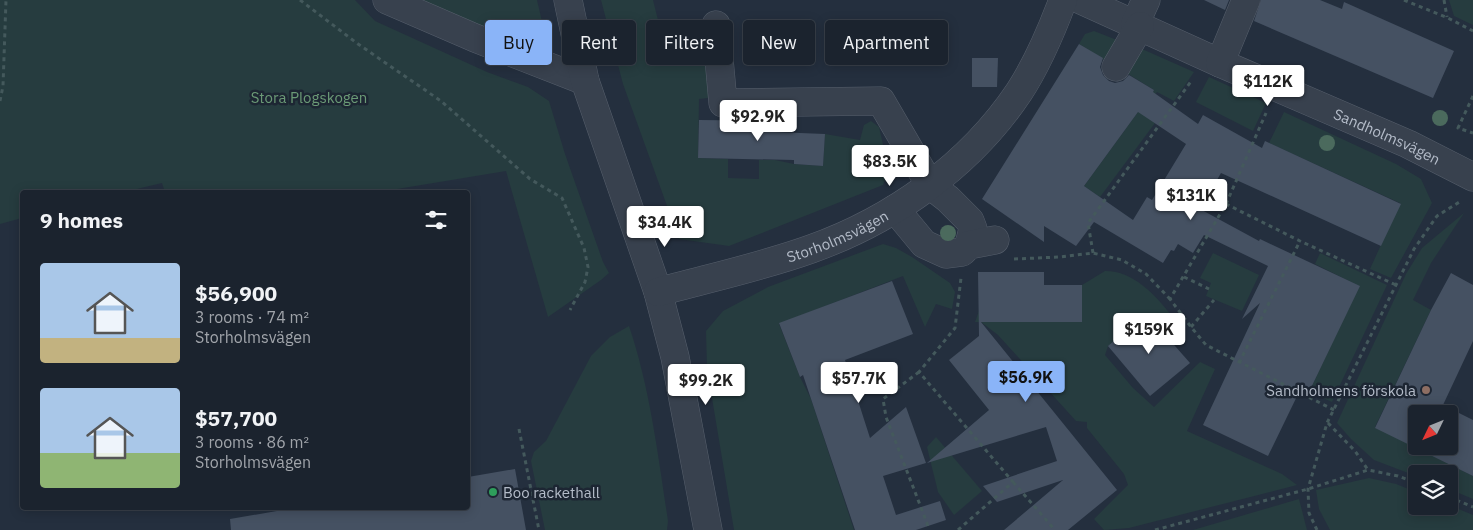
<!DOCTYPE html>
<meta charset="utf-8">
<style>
:root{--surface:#1b232e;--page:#242b36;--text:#f1f3f6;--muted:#a0a4aa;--line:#39404a;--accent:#8ab4f8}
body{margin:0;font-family:"IBM Plex Sans",sans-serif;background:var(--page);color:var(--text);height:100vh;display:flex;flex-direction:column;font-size:19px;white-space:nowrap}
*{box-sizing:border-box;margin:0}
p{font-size:16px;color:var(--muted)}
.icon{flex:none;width:28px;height:28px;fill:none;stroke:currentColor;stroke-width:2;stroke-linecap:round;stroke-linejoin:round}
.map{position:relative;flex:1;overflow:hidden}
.panel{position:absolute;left:20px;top:190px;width:450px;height:320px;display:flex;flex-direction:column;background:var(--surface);border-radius:5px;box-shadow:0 2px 12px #0003,0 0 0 1px var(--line)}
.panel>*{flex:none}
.guide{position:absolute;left:485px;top:20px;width:475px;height:45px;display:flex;gap:10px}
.needle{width:32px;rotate:227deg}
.fabs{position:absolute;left:1408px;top:405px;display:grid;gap:10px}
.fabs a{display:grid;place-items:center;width:50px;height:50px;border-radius:5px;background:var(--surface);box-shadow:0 2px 12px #0003,0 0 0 1px var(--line);font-size:25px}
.price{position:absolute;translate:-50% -42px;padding:0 11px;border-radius:5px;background:#fff;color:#222;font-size:16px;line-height:32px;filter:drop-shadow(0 1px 2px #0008)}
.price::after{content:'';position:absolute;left:50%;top:30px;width:15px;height:11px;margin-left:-8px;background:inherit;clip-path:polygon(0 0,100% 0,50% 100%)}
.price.selected{background:var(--accent);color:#111}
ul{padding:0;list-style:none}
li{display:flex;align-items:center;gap:15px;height:125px;padding:0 20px}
li span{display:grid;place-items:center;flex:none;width:140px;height:100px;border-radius:5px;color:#555}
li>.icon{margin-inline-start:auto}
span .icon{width:60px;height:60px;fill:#fffc;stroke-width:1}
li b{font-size:21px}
h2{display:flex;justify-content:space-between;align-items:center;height:60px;padding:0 20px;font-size:21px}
.chip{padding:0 18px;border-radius:5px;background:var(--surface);box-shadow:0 2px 12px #0003,0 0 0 1px var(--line);font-size:18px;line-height:45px}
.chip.selected{background:var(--accent);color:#111}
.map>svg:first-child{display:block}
</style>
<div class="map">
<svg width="1473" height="530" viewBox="0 0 1473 530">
<rect width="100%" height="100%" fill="#242f3e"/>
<g fill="#263c3f">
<polygon points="0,0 355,0 375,21 487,72 528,87 549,101 565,154 603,262 609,273 601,280 548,317 506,171 379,192 165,192 162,183 124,192 22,192 22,218 0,224"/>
<polygon points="405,0 537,0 551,60"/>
<polygon points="601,0 653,0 659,24 683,20 692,32 707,29 713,81 708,98 699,99 698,158 728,159 728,178 759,179 759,160 775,160 794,164 823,166 825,134 860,140 864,125 871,121 879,127 889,171 883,185 729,246 679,239 623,84"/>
<polygon points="1449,0 1473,0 1473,25 1454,16"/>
<polygon points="1094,31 1117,40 1105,60 1079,44 1085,34"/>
<polygon points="1142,49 1194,72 1174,101 1157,92 1142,114 1155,123 1100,197 1084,186 1154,90 1125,72"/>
<polygon points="1209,77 1266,103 1253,131 1196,102"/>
<polygon points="1284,112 1396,164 1421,179 1432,203 1391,278 1370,269 1400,203 1269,143"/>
<polygon points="1464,213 1431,263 1413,300 1431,310 1375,427 1473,476 1473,499 1449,489 1449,474 1416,474 1416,476 1374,460 1351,439 1337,423 1406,274 1422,248"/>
<polygon points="883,244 896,248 912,257 950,283 955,292 952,309 936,304 925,327 903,276 779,324 800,377 811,399 854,530 734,530 707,368 706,331 723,311 768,287"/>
<polygon points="1213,253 1259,275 1242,311 1206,296 1211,283 1200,278"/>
<polygon points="1320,253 1387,285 1332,402 1309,392 1359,286 1315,264"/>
<path d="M 1105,271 C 1134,271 1155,295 1172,316 L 1159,328 L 1147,313 L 1108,346 L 1105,355 L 1133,388 L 1154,407 L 1200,362 L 1215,369 L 1187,431 L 1282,474 L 1297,485 L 1129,528 L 1104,530 L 1094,519 L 1128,485 L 1124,474 L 1087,428 L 1087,422 L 1076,421 L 998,335 L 981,322 L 975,322 L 979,311 L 1009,311 L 1009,322 L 1082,322 L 1082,285 Z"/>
<path d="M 629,326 C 650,388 658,455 668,521 L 667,530 L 545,530 L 531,461 L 534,452 L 546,441 L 591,356 L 610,337 Z"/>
<polygon points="936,437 982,491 954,515 938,492 927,447"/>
<polygon points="1369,478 1396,484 1416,492 1416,506 1449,505 1473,515 1473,530 1330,530 1319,509 1316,490"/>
<polygon points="1299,499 1307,530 1193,530"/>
</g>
<g fill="#455162" fill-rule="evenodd">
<polygon points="1204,0 1229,0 1225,10"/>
<polygon points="1261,0 1320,0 1342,9 1344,2 1454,51 1433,98 1254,21"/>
<path d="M 1079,44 L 1103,58 L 1100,67 L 1103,75 L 1109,81 L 1115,83 L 1123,81 L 1129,75 L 1154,90 L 1153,92 L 1198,124 L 1203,115 L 1262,148 L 1265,141 L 1401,204 L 1381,246 L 1221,173 L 1200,209 L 1259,241 L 1260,239 L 1360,286 L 1309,392 L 1301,388 L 1268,456 L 1203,425 L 1260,303 L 1242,319 L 1268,266 L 1204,235 L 1193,253 L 1178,244 L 1174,251 L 1171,250 L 1163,263 L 1094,222 L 1076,246 L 1044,226 L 1044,242 L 982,199 ZM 1138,112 L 1186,144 L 1152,200 L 1147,197 L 1133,220 L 1084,186 Z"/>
<polygon points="972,58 998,58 997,87 972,87"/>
<polygon points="699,120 775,121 775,132 825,134 823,166 794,164 794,160 698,158"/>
<polygon points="978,272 1044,272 1044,285 1082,285 1082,322 981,322 1117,490 1068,530 1004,530 1063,480 997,502 983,486 1057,461 1046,427 927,463 989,410 949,360 979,336"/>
<path d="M 1451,273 L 1473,285 L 1473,341 L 1443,405 L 1473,420 L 1473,476 L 1375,428 L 1431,310 ZM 1416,414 L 1449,414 L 1449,446 L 1416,446 Z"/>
<polygon points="892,281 913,334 845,360 870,438 906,407 926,463 883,476 896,515 940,501 946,520 916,530 855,530 803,375 800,377 779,323"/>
<polygon points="1146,313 1190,363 1150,396 1108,346"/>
<polygon points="515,469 526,530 231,530 230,519 294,508 468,508 468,477"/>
</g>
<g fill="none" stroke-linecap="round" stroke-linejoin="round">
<g stroke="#565f6c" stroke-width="29">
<g id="minor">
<polyline points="387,0 475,38 585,81"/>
<polyline points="568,0 585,81 658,292 675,357 708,530"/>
<path id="s1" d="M 1081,0 L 1220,63 L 1408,144 L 1473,177"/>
<polyline points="1135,24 1146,0"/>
<polyline points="716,25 723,103 881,101 930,185 948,199 970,221 973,229 969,245"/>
<polyline points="1220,63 1246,0"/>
<polyline points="1116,67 1140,26"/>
<polyline points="895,209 924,244 946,254 962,252 969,245 995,240"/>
<path id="s2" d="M 658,292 C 709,278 761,267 811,249 C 893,220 970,165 1019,92 C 1038,63 1051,32 1063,0"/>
</g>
</g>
<g stroke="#44595c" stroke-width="3" stroke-dasharray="4 4" stroke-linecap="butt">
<polyline points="300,0 358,44 441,101 530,179 562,198 584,248 588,267 585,282 570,310"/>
<polyline points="1404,0 1448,18 1473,31"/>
<polyline points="1444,0 1447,17"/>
<polyline points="1473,96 1458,128 1473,133"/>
<polyline points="0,101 3,86 6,0"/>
<polyline points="1226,204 1266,113"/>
<polyline points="1093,253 1088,223 1192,80"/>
<polyline points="1014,259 1060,257 1093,253 1122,260 1146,274 1170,299"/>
<polyline points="1184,277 1209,289"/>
<polyline points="1191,327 1214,300"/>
<polyline points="1239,363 1300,241"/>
<polyline points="919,372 883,399 886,417 927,523 928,530"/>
<polyline points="1334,410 1206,345 1191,327 1170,299 1226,204 1300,241 1396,285"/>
<polyline points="1328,423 1355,451 1368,470"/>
<polyline points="519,429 539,530"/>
<polyline points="1013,482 1055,530"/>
<polyline points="1449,497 1473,507"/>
<polyline points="958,530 1013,482 919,372 955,328 961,278"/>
<polyline points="1155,530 1308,489 1368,470 1398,476 1416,483"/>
<polyline points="1317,530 1309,513 1308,489 1327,423 1414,249 1437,216 1461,201"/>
</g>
<use href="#minor" stroke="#38414e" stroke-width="28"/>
</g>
<g fill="#4b6a5d">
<circle cx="1440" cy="118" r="8"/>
<circle cx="1327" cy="143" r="8"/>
<circle cx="948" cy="233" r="8"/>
</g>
<circle fill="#8d6e63" stroke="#1d2633" stroke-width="2" cx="1426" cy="390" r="5"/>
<circle fill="#2e9e5b" stroke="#1d2633" stroke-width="2" cx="493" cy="492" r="5"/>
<g text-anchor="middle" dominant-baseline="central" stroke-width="5" stroke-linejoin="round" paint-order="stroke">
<g font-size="15" fill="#6b9a76" stroke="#1d2633">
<text x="309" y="97">Stora Plogskogen</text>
</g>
<g font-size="15" fill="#b4bcc9" stroke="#1d2633">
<text stroke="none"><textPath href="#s1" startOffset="335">Sandholmsvägen</textPath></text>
<text stroke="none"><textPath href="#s2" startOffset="188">Storholmsvägen</textPath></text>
</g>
<g font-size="15" fill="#b4bcc9" stroke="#1d2633" text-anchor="end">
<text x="1416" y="390">Sandholmens förskola</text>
<text x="503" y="492" text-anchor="start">Boo rackethall</text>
</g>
</g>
</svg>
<div class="fabs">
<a><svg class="needle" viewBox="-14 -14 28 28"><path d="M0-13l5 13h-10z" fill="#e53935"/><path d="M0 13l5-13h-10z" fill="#a0a4aa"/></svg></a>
<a><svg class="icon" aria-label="layers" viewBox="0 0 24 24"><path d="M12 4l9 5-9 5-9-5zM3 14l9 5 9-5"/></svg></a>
</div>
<b class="price" style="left:1268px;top:107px">$112K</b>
<b class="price" style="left:758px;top:142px">$92.9K</b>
<b class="price" style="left:890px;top:187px">$83.5K</b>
<b class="price" style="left:1191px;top:221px">$131K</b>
<b class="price" style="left:665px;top:248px">$34.4K</b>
<b class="price" style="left:1149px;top:355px">$159K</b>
<b class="price selected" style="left:1026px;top:403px">$56.9K</b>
<b class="price" style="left:859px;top:404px">$57.7K</b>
<b class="price" style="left:706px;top:406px">$99.2K</b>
<div class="guide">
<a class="chip selected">Buy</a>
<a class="chip">Rent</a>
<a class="chip">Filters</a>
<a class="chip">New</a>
<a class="chip">Apartment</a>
</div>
<section class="panel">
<h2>9 homes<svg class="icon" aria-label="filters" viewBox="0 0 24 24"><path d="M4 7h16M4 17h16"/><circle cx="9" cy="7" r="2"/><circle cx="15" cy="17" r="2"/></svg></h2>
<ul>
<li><span style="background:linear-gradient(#a9c7e8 75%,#c2b280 0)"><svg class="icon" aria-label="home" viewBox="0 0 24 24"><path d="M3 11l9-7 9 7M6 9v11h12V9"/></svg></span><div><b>$56,900</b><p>3 rooms · 74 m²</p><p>Storholmsvägen</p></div></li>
<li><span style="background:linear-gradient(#a9c7e8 65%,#8fb573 0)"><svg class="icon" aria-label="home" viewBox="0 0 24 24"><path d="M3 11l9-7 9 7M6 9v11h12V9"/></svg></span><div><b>$57,700</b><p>3 rooms · 86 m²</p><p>Storholmsvägen</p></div></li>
</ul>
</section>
</div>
